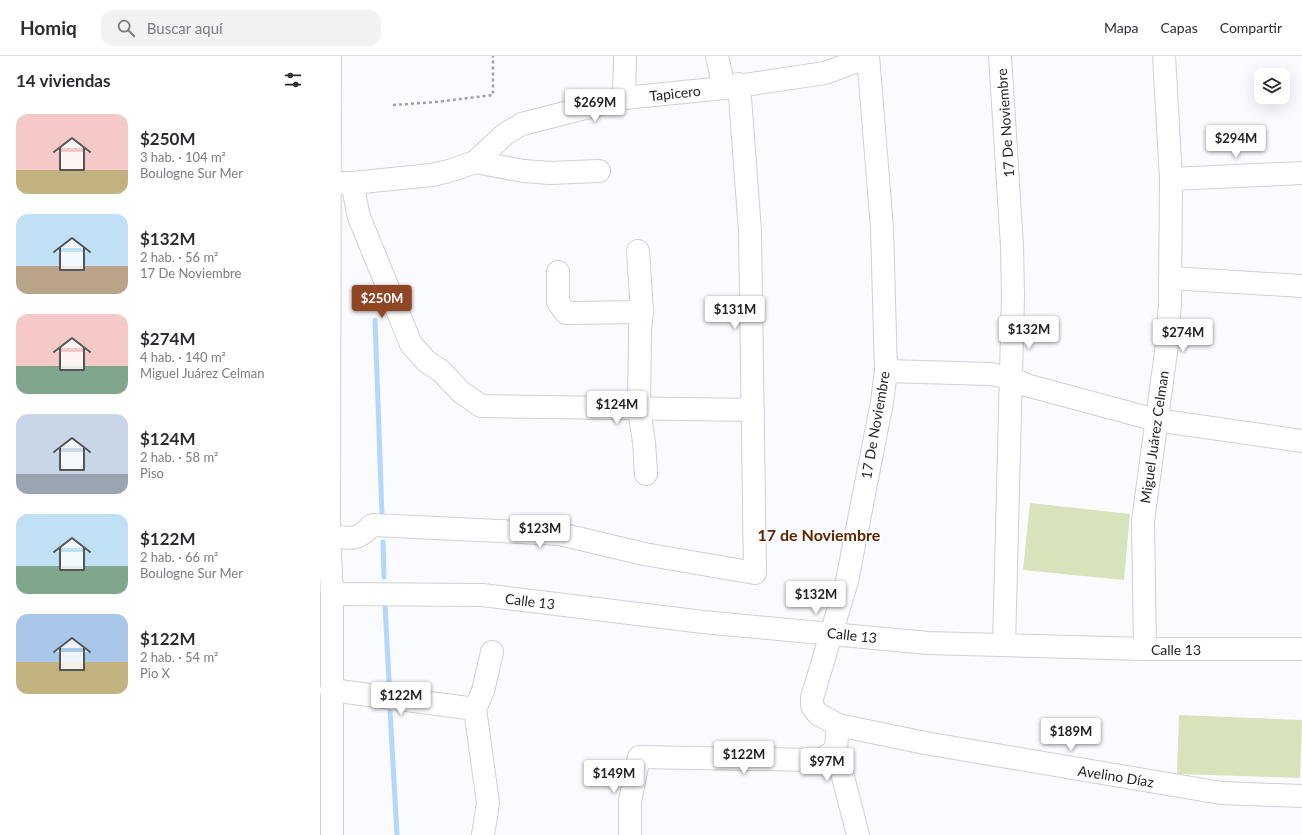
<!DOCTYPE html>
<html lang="es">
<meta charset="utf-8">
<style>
:root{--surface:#fff;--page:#f2f2f3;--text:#2b2b33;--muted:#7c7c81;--line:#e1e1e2;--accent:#8e4625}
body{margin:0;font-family:Lato,sans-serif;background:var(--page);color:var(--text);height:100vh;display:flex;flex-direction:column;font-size:15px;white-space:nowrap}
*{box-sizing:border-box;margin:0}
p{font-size:13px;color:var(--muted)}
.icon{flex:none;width:22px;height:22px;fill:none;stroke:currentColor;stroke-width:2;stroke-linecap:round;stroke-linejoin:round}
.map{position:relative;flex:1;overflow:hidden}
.sheet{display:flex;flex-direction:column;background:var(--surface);width:320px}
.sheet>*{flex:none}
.fabs{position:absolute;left:934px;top:12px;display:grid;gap:8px}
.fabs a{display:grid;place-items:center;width:36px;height:36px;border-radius:8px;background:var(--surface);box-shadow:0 4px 16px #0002;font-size:20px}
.price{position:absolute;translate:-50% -34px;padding:0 9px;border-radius:4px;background:#fff;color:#222;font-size:13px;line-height:26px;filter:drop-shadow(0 1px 2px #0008)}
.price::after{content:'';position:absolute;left:50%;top:24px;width:12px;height:9px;margin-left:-6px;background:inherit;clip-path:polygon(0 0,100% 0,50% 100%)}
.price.on{background:var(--accent);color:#fff}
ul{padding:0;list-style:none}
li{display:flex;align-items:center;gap:12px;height:100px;padding:0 16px}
li span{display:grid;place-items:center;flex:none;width:112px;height:80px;border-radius:12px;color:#555}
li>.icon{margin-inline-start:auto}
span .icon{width:48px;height:48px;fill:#fffc;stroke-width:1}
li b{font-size:17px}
h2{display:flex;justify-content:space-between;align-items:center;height:48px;padding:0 16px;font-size:17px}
header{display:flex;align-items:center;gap:24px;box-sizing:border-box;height:56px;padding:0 20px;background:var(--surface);border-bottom:1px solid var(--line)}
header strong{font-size:19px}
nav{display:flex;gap:22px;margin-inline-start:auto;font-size:14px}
.search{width:280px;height:36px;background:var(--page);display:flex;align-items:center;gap:10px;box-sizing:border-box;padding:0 14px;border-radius:12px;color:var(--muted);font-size:15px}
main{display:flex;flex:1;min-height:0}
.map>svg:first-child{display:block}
</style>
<header>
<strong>Homiq</strong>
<div class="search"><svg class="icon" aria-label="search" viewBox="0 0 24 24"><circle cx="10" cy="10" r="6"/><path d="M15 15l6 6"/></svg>Buscar aquí</div>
<nav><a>Mapa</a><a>Capas</a><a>Compartir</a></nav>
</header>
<main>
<section class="sheet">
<h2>14 viviendas<svg class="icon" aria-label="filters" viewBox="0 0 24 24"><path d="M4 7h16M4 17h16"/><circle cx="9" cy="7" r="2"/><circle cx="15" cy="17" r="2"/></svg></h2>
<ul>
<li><span style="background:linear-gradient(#f6c9c9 70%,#c2b280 0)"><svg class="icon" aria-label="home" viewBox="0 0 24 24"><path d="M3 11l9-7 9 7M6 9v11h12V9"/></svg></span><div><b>$250M</b><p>3 hab. · 104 m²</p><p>Boulogne Sur Mer</p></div></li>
<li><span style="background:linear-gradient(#bfe0f5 65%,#b9a48a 0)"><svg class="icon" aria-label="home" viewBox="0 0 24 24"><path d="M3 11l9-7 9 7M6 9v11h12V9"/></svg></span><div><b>$132M</b><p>2 hab. · 56 m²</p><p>17 De Noviembre</p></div></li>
<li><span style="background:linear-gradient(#f6c9c9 65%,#7fa58c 0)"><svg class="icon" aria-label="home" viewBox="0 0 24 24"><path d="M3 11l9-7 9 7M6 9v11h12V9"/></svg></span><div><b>$274M</b><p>4 hab. · 140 m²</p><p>Miguel Juárez Celman</p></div></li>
<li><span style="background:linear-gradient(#c9d6e8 75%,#9aa5b1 0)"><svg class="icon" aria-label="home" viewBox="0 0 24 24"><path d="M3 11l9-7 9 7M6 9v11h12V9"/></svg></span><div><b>$124M</b><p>2 hab. · 58 m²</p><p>Piso</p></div></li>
<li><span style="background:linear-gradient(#bfe0f5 65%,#7fa58c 0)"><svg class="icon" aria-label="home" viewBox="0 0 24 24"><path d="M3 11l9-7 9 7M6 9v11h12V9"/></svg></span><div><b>$122M</b><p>2 hab. · 66 m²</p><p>Boulogne Sur Mer</p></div></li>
<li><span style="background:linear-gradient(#a9c7e8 60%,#c2b280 0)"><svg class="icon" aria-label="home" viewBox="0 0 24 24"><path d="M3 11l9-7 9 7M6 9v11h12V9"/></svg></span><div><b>$122M</b><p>2 hab. · 54 m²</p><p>Pio X</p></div></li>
</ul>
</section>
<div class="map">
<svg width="982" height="779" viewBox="0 0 982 779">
<rect width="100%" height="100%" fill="#fafbfe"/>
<g fill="#d8e3bb">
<polygon points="710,447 810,458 804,524 703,514"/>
<polygon points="859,659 982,664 980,722 857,718"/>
</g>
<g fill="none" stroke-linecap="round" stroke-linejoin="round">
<g stroke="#b4d7fe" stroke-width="5">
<polyline points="55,264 62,458"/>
<polyline points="63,486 64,521"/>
<polyline points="65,549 69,625"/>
<polyline points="70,654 77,779"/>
</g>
<g stroke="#cfd0d3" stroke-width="24">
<g id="minor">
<polyline points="10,0 9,480 12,538 12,779"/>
<polyline points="397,0 404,32"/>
<polyline points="548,0 562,172 566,315 562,346 527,525 492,642 492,650 498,658 518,669 605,687 901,737 982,740"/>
<polyline points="680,0 692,190 693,240 684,589"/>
<polyline points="304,42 305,0"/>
<polyline points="155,106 204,115 230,117 279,115"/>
<polyline points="851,123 982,117"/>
<polyline points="9,127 32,127 112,119 129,115 155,106 185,78 202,68 304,42 404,32 505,17 548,1"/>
<polyline points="32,127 39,161 91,288 106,305 121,315 141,336 161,350 433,354"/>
<polyline points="318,195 322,256 320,273 319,353 324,386 326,418"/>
<polyline points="238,216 238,246 246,257 322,256"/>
<polyline points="850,222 982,230"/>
<polyline points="566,315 671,318 692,322 706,329 836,364 982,385"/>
<path d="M 9,480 C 18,480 31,484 38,480 C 44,478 48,472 53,469 L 240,478 L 324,498 L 435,517 L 430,175 L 419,28"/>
<polyline points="12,538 162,539 383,566 608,587 825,593 982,593"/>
<polyline points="825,593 823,465 846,296 850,248 851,123 844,0"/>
<polyline points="11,634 155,653"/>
<polyline points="517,680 516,694 538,779"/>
<polyline points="163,779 168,747 155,653 163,635 172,596"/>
<polyline points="310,779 310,745 319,701 495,704 502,703 516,694"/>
</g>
</g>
<polyline stroke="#9fa0a2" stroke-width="2.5" stroke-dasharray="3 3" stroke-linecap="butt" points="73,49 116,46 173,39 173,0"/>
<use href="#minor" stroke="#fff" stroke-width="22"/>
</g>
<g text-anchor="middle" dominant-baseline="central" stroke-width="3.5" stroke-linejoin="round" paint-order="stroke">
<g font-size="14" fill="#232324" stroke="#fff">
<text transform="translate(355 37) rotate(-6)">Tapicero</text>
<text transform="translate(685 67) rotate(-94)">17 De Noviembre</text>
<text transform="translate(555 369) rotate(-80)">17 De Noviembre</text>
<text transform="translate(834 381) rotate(-82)">Miguel Juárez Celman</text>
<text transform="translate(210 545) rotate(7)">Calle 13</text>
<text transform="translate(532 579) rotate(6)">Calle 13</text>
<text x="856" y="593">Calle 13</text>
<text transform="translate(796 720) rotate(9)">Avelino Díaz</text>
</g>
<g font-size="16" font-weight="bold" fill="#612200" stroke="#fff">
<text x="499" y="478">17 de Noviembre</text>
</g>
</g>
</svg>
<div class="fabs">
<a><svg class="icon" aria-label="layers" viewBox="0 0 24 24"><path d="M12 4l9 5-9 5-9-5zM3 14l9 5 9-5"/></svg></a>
</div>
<b class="price" style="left:275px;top:67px">$269M</b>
<b class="price" style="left:916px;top:103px">$294M</b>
<b class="price on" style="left:62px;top:263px">$250M</b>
<b class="price" style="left:415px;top:274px">$131M</b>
<b class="price" style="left:709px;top:294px">$132M</b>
<b class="price" style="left:863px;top:297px">$274M</b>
<b class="price" style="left:297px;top:369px">$124M</b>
<b class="price" style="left:220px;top:493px">$123M</b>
<b class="price" style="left:496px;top:559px">$132M</b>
<b class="price" style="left:81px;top:660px">$122M</b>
<b class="price" style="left:751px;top:696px">$189M</b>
<b class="price" style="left:424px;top:719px">$122M</b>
<b class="price" style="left:507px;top:726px">$97M</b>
<b class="price" style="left:294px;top:738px">$149M</b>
</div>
</main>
